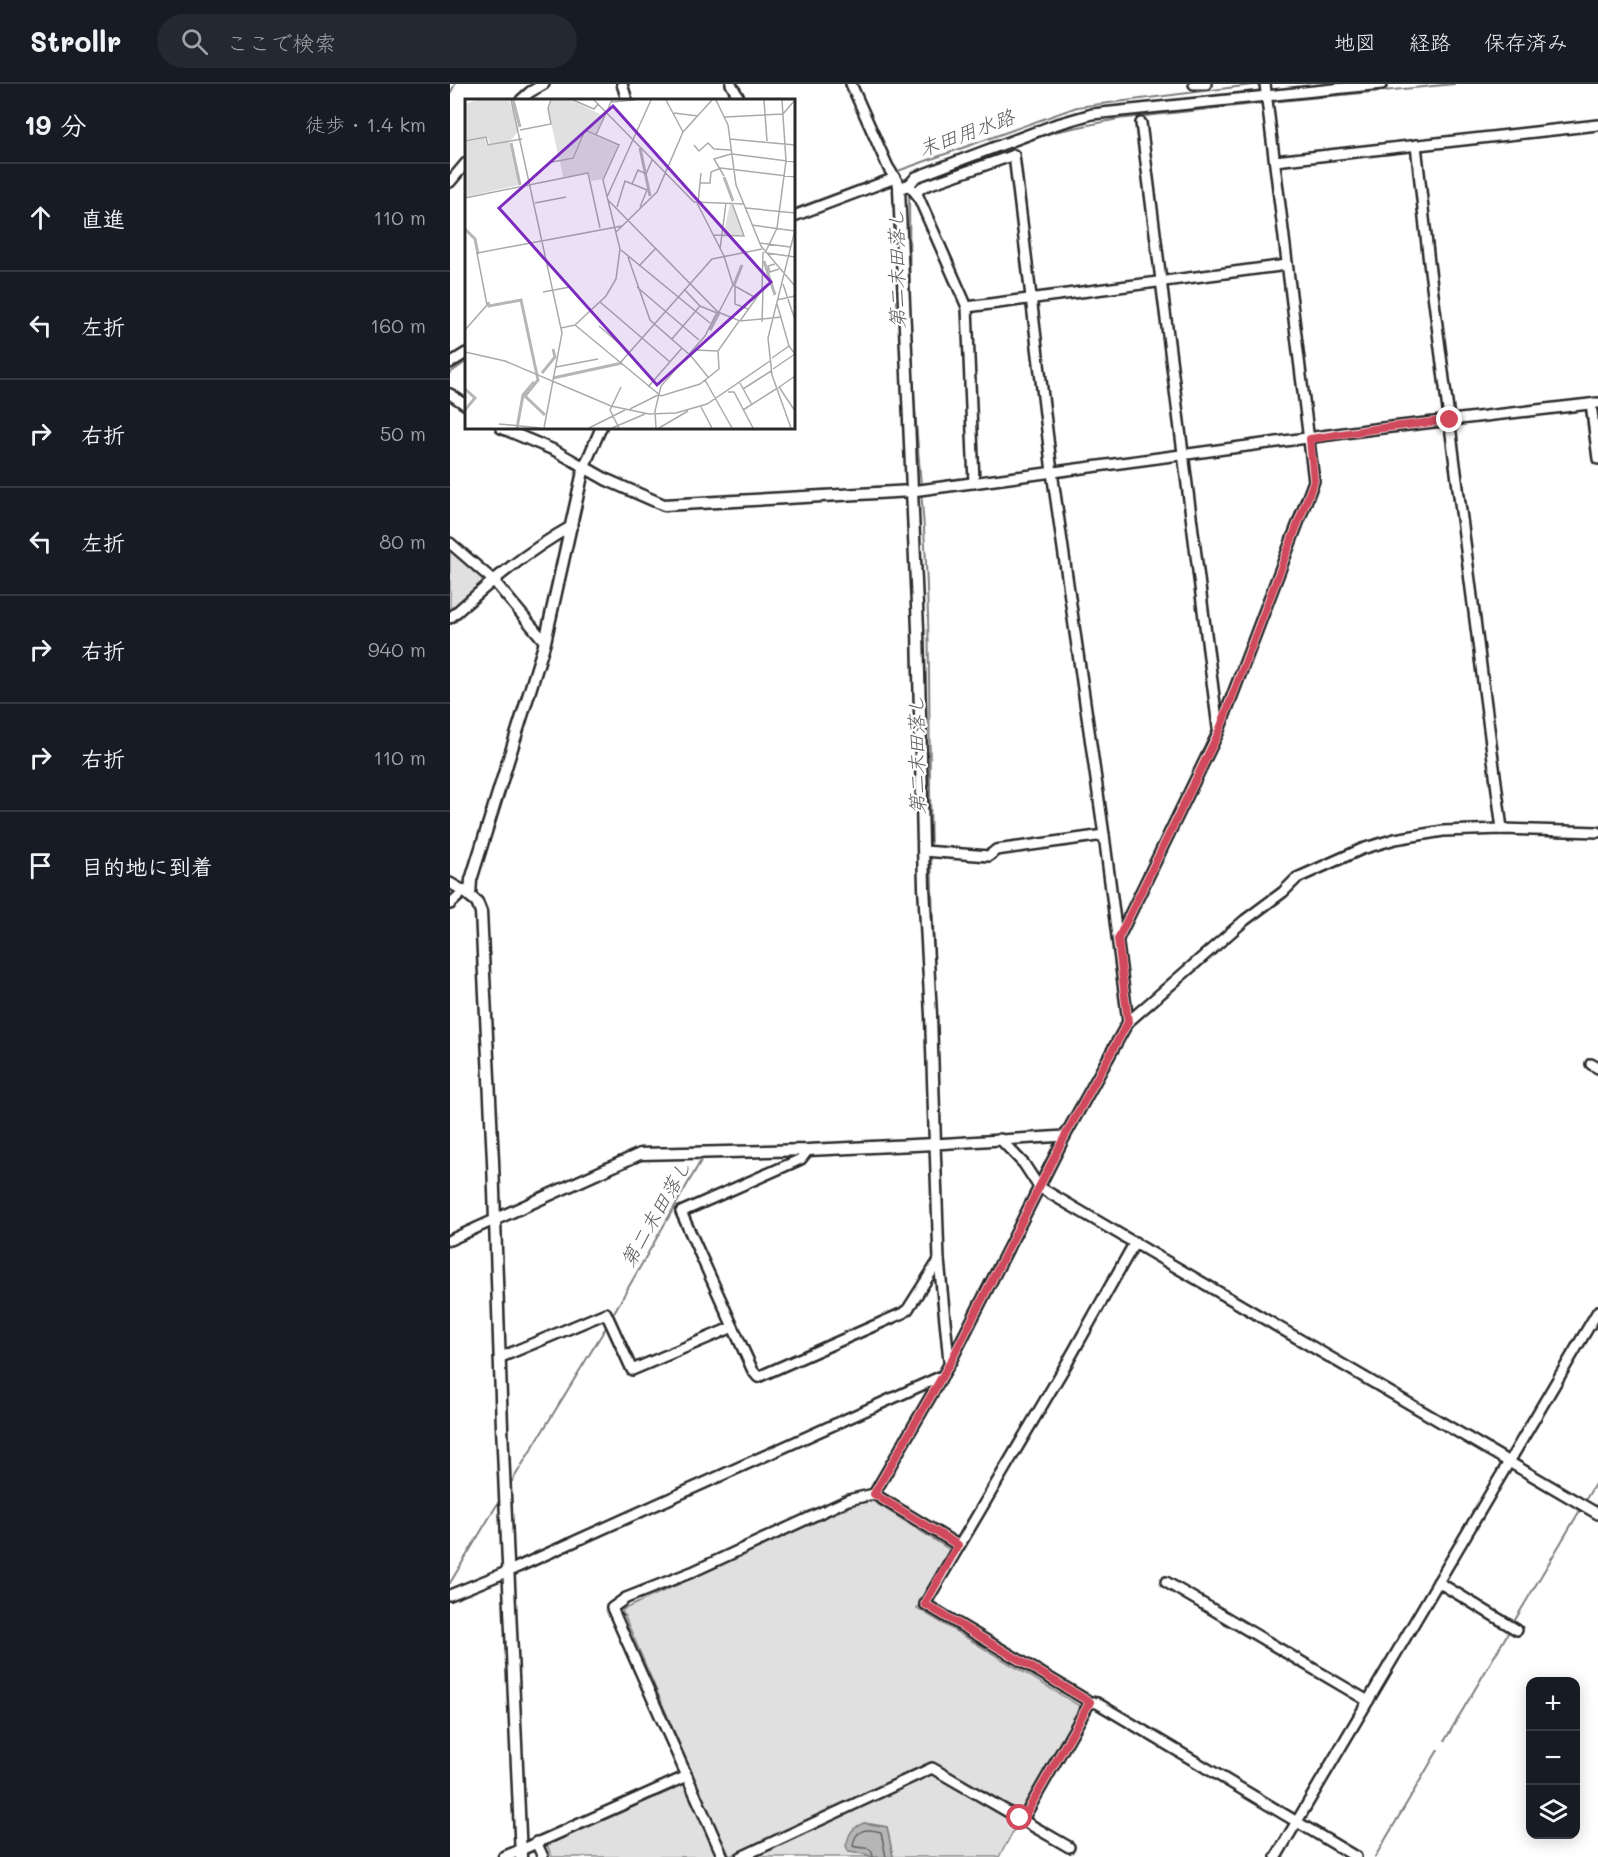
<!DOCTYPE html>
<html lang="ja">
<head>
<meta charset="utf-8">
<style>
  body { margin:0; font-family:Mali,"Klee One",sans-serif; background:#242831; color:#f1f3f6 }
  .controls { position:absolute; right:18px; bottom:18px; display:grid; overflow:hidden; border-radius:12px; box-shadow:0 3px 15px #0003 }
  .controls button { width:54px; height:54px; display:grid; place-items:center; padding:0; border:0; border-bottom:2px solid #363941; background:#171b24; color:#f1f3f6; font:30px sans-serif }
  .stop { position:absolute; width:18px; height:18px; margin:-14px; border:4px solid #d1495b; border-radius:50%; background:#fff }
  .stop.end { background:#d1495b; border-color:#fff; box-shadow:0 2px 6px #0008 }
  .list { margin:0; padding:0; list-style:none }
  h2 { display:flex; justify-content:space-between; align-items:center; height:78px; margin:0; padding:0 24px; font-size:26px }
  h2 small { font-size:20px; font-weight:400; color:#9ea1a6 }
  .list li { display:grid; grid-template-columns:39px 1fr auto; gap:18px; align-items:center; box-sizing:border-box; height:108px; padding:0 24px; border-top:2px solid #363941 }
  .list b { display:block; font-size:22px; white-space:nowrap }
  .list em { font-size:20px; font-style:normal; color:#9ea1a6 }
  .icon { flex:none; width:33px; height:33px; fill:none; stroke:currentColor; stroke-width:2; stroke-linecap:round; stroke-linejoin:round }
  .map { position:relative; flex:none; width:1148px; height:1773px; overflow:hidden }
  header { display:flex; align-items:center; gap:36px; box-sizing:border-box; height:84px; padding:0 30px; background:#171b24; border-bottom:2px solid #363941 }
  header strong { font-size:28px }
  nav { display:flex; gap:33px; margin-inline-start:auto; font-size:21px }
  .search { width:420px; height:54px; background:#242831; display:flex; align-items:center; gap:15px; box-sizing:border-box; padding:0 21px; border-radius:33px; color:#9ea1a6; font-size:22px }
  main { display:flex }
  aside { flex:1; background:#171b24 }
  .map>svg:first-child { display:block }
</style>
</head>
<body>
<header>
<strong>Strollr</strong>
<div class="search"><svg class="icon" aria-label="search" viewBox="0 0 24 24"><circle cx="10" cy="10" r="6"/><path d="M15 15l6 6"/></svg>ここで検索</div>
<nav><a>地図</a><a>経路</a><a>保存済み</a></nav>
</header>
<main>
<aside>
<h2>19 分<small>徒歩 · 1.4 km</small></h2>
<ul class="list">
<li><svg class="icon" aria-label="ahead" viewBox="0 0 24 24"><path d="M12 20V5M6 11l6-6 6 6"/></svg><div><b>直進</b></div><em>110 m</em></li>
<li><svg class="icon" aria-label="left" viewBox="0 0 24 24"><path d="M17 20v-9H6M10 6l-5 5 5 5"/></svg><div><b>左折</b></div><em>160 m</em></li>
<li><svg class="icon" aria-label="right" viewBox="0 0 24 24"><path d="M7 20v-9h11M14 6l5 5-5 5"/></svg><div><b>右折</b></div><em>50 m</em></li>
<li><svg class="icon" aria-label="left" viewBox="0 0 24 24"><path d="M17 20v-9H6M10 6l-5 5 5 5"/></svg><div><b>左折</b></div><em>80 m</em></li>
<li><svg class="icon" aria-label="right" viewBox="0 0 24 24"><path d="M7 20v-9h11M14 6l5 5-5 5"/></svg><div><b>右折</b></div><em>940 m</em></li>
<li><svg class="icon" aria-label="right" viewBox="0 0 24 24"><path d="M7 20v-9h11M14 6l5 5-5 5"/></svg><div><b>右折</b></div><em>110 m</em></li>
<li><svg class="icon" aria-label="arrive" viewBox="0 0 24 24"><path d="M6 21V4h12l-3 4 3 4H6"/></svg><div><b>目的地に到着</b></div></li>
</ul>
</aside>
<div class="map">
<svg width="1148" height="1773" viewBox="0 0 1148 1773">
  <rect width="100%" height="100%" fill="#fff"/>
  <filter id="ink" filterUnits="userSpaceOnUse"><feTurbulence type="fractalNoise" baseFrequency=".0167" numOctaves="2"/><feDisplacementMap in="SourceGraphic" scale="12" xChannelSelector="R" yChannelSelector="G"/><feConvolveMatrix kernelMatrix="1 2 1 2 8 2 1 2 1" color-interpolation-filters="sRGB"/></filter>
  <g filter="url(#ink)">
    <!-- green -->
    <g fill="#e0e0e0" stroke="#868686" stroke-width="1.5">
      <polygon points="0,463 38,496 0,529"/>
      <polygon points="418,1414 499,1465 467,1524 633,1624 571,1728 480,1678 278,1773 172,1526"/>
      <polygon points="484,1688 569,1737 549,1773 443,1773 437,1743 414,1739 399,1768 415,1770 422,1773 302,1773"/>
      <polygon points="233,1701 239,1704 270,1773 102,1773 97,1761"/>
    </g>
    <!-- water -->
    <path fill="#b6b6b6" stroke="#7e7e7e" stroke-width="1.5" d="M414,1739L437,1743L443,1773H422L415,1770L399,1768L396,1762C399,1750 401,1744 414,1739Z"/>
    <g fill="none" stroke-linecap="round" stroke-linejoin="round">
      <!-- shore -->
      <path stroke="#636363" stroke-width="1.5" d="M423,1773C422,1760 411,1766 403,1762C405,1745 416,1744 431,1748L436,1773"/>
      <!-- stream -->
      <g stroke="#7e7e7e" stroke-width="2">
        <polyline points="0,10 5,0"/>
        <polyline points="820,18 1004,0"/>
        <polyline points="516,79 604,48 668,35 814,19"/>
        <polyline points="445,88 627,23 810,0"/>
        <polyline points="459,108 460,249"/>
        <polyline points="344,125 439,90"/>
        <polyline points="0,289 16,278"/>
        <polyline points="463,300 471,402"/>
        <path d="M471,407C482,526 478,646 481,765"/>
        <polyline points="481,770 485,903"/>
        <polyline points="317,1072 342,1072"/>
        <polyline points="162,1232 253,1073"/>
        <polyline points="59,1402 158,1240"/>
        <polyline points="1136,1415 1148,1395"/>
        <polyline points="0,1499 51,1414"/>
        <polyline points="1065,1536 1129,1428"/>
        <polyline points="995,1656 1058,1549"/>
        <polyline points="925,1773 988,1666"/>
      </g>
      <defs>
        <g id="minor">
          <polyline points="172,0 177,16"/>
          <polyline points="281,0 290,16"/>
          <polyline points="401,0 438,83 448,99 449,104"/>
          <polyline points="744,0 756,0"/>
          <polyline points="71,16 80,8 94,0"/>
          <polyline points="691,39 768,644"/>
          <polyline points="966,61 979,179 1052,745"/>
          <polyline points="825,77 1148,41"/>
          <polyline points="0,98 16,79"/>
          <polyline points="466,109 472,103 564,71 602,388 654,751 678,938"/>
          <polyline points="344,132 445,94"/>
          <polyline points="517,223 837,181"/>
          <polyline points="0,279 16,269"/>
          <polyline points="0,310 16,321"/>
          <polyline points="1141,320 1148,375"/>
          <polyline points="51,344 106,367 134,383 151,344"/>
          <polyline points="524,399 517,223 468,112 459,101 466,93 604,41 642,30 932,0"/>
          <polyline points="462,407 924,345 1148,319"/>
          <polyline points="0,459 44,497 95,558"/>
          <path d="M0,534C38,500 77,467 122,442"/>
          <polyline points="474,767 539,772 546,766 654,751"/>
          <polyline points="0,799 14,807 0,820"/>
          <polyline points="668,855 768,649 864,397 815,0"/>
          <polyline points="1141,980 1148,984"/>
          <polyline points="550,1055 574,1080 589,1103 1148,1430"/>
          <polyline points="358,1066 351,1075 231,1128 303,1287 308,1293 453,1229 458,1225 489,1176"/>
          <polyline points="0,1156 44,1136"/>
          <polyline points="685,1158 617,1279 475,1520 640,1618 647,1619 906,1773"/>
          <polyline points="51,1273 156,1229 182,1286 283,1243"/>
          <polyline points="499,1277 489,1176 485,1060 615,1052"/>
          <polyline points="424,1410 500,1279 615,1052 678,938 795,836 833,808 847,794 912,765 945,755 993,747 1052,745 1148,748"/>
          <polyline points="716,1498 918,1617"/>
          <polyline points="988,1498 1067,1546"/>
          <polyline points="0,1511 59,1487 492,1292"/>
          <polyline points="573,1735 640,1618"/>
          <polyline points="86,1758 93,1773"/>
          <polyline points="71,1766 237,1692"/>
          <polyline points="273,1773 162,1524 176,1514 242,1488 398,1416 424,1410 508,1461"/>
          <polyline points="291,1773 482,1684 619,1763"/>
          <polyline points="826,1773 1148,1227"/>
        </g>
        <g id="tertiary">
          <polyline points="14,807 27,818 31,828 43,1077 52,1343 71,1773"/>
          <polyline points="20,812 21,796 95,558 134,383 157,396 214,421 462,407"/>
          <polyline points="44,1136 190,1070 358,1066 485,1060 481,931 474,803 468,545 449,104 459,101"/>
          <polyline points="54,1773 71,1766"/>
        </g>
      </defs>
      <!-- minor casing -->
      <use href="#minor" stroke="#2b2b2b" stroke-width="14"/>
      <!-- tertiary casing -->
      <use href="#tertiary" stroke="#2b2b2b" stroke-width="15"/>
      <!-- minor -->
      <use href="#minor" stroke="#fff" stroke-width="9"/>
      <!-- tertiary -->
      <use href="#tertiary" stroke="#fff" stroke-width="10"/>
    </g>
  </g>
  <g fill="none" stroke-linecap="round" stroke-linejoin="round" filter="url(#ink)">
    <!-- route -->
    <polyline stroke="#d1495b" stroke-width="8" points="570,1734 573,1735 640,1618 475,1520 508,1461 424,1410 500,1279 615,1052 678,938 668,855 768,650 864,397 860,355 924,345 1000,336"/>
  </g>
  <g text-anchor="middle" dominant-baseline="central" stroke-width="4.5" stroke-linejoin="round" paint-order="stroke">
    <!-- water labels -->
    <g font-size="20" font-style="italic" fill="#5c5c5c" stroke="#fff">
      <text transform="translate(516 48) rotate(-20)">末田用水路</text>
      <text transform="translate(446 185) rotate(-91)">第二末田落し</text>
      <text transform="translate(466 671) rotate(-91)">第二末田落し</text>
      <text transform="translate(205 1129) rotate(-60)">第二末田落し</text>
    </g>
  </g>
  <!-- overview -->
  <g transform="translate(15 15)">
    <rect width="330" height="330" fill="#fff"/>
    <path d="M12,1H44L54,31L46,41L25,46L23,39L0,41V5ZM87,1H106L139,17L131,35L120,30L107,58L94,61L83,9ZM120,32L153,47L138,80L126,82L124,74L98,78L95,62L108,59ZM20,39L22,47L44,43L54,86L0,98V43ZM265,105H267L278,136L258,137Z" fill="#e0e0e0"/>
    <path fill="none" stroke="#b6b6b6" stroke-width="3" d="M48,1L55,28M46,44L55,86M175,49L185,97M259,78L268,102M0,130L10,140L13,155M299,162L310,196M269,186L277,166M23,203L24,207L56,201L73,281L60,297L80,316M245,231L254,214M77,274L90,258L88,250M88,279L157,264M0,290L10,299L0,311M52,329L58,296L69,283"/>
    <path fill="none" stroke="#aaa" stroke-width="1.5" d="M46,1L97,234L79,329M108,1L129,10L133,5M129,1L229,103L279,105M201,1L218,33M251,1L263,26L271,86L296,147L330,187M299,1L302,42M146,3L170,1M209,14L233,17M260,18L318,15L330,1M55,31L86,25L83,9L86,1M131,36L147,1M265,40L330,46M0,42L21,38L23,46L57,40M229,46L234,52L243,44L249,50L266,51M267,55L330,63M87,63L108,59L120,31L154,46L138,81L155,150L151,180L141,197L110,226M259,77L249,60L266,55M235,84H245L246,73L256,69L330,78M167,85L173,71L181,75L187,61M142,98L186,1M0,99L123,74L135,129M143,101L253,213L275,222L317,218M70,104L101,98M232,104L259,157L268,186L291,199M233,104L236,74M152,108L160,82L182,91L175,108M281,109L330,114M287,126L330,132M151,133L192,93L218,33L247,1M248,136L279,137L267,104M295,144L325,148M255,150L261,104M156,151L245,224M300,154L312,129L321,62L317,1M302,154L330,158M163,158L185,221L226,257L243,278M310,165L303,167L305,173L314,170M174,167L191,149M318,185L330,221M270,187V205L283,210M172,188L234,241M219,190L235,207L252,214M78,193L105,188M312,201L330,197M135,203L205,263M312,205L324,247M254,213L268,186M275,222L297,191L298,153M297,223L298,190M134,227L164,253M96,229L110,226L196,297L235,285L254,270L253,252L274,222M0,231L22,206L12,154L157,127M207,240L235,207M230,251L253,252M0,253L40,262L146,307L184,315L211,314L242,305L305,262M307,259L324,247L330,255M155,264L247,160L297,150M91,268L133,260M308,270L330,255M240,281L267,329M275,284L287,306M183,288L217,249M314,288L330,312M313,289L330,277M278,290L306,272M263,293H269L288,329M236,308L247,329M165,310L193,296M278,311L311,290M34,325L76,329M124,329L160,311M147,329L180,315M154,329L145,311L156,288M191,329L190,312L196,287L240,237L252,213M194,329L223,312M326,329L307,276L303,239L330,131"/>
    <path fill="#7b2cbf" fill-opacity="0.15" stroke="#7b2cbf" stroke-width="3" d="M148,7L306,183L192,286L34,109Z"/>
    <rect width="330" height="330" fill="none" stroke="#2b2b2b" stroke-width="3"/>
  </g>
</svg>
<div class="controls">
<button>+</button>
<button>−</button>
<button><svg class="icon" aria-label="layers" viewBox="0 0 24 24"><path d="M12 4l9 5-9 5-9-5zM3 14l9 5 9-5"/></svg></button>
</div>
<div class="stop" style="left:570px;top:1734px"></div>
<div class="stop end" style="left:1000px;top:336px"></div>
</div>
</main>
</body>
</html>
